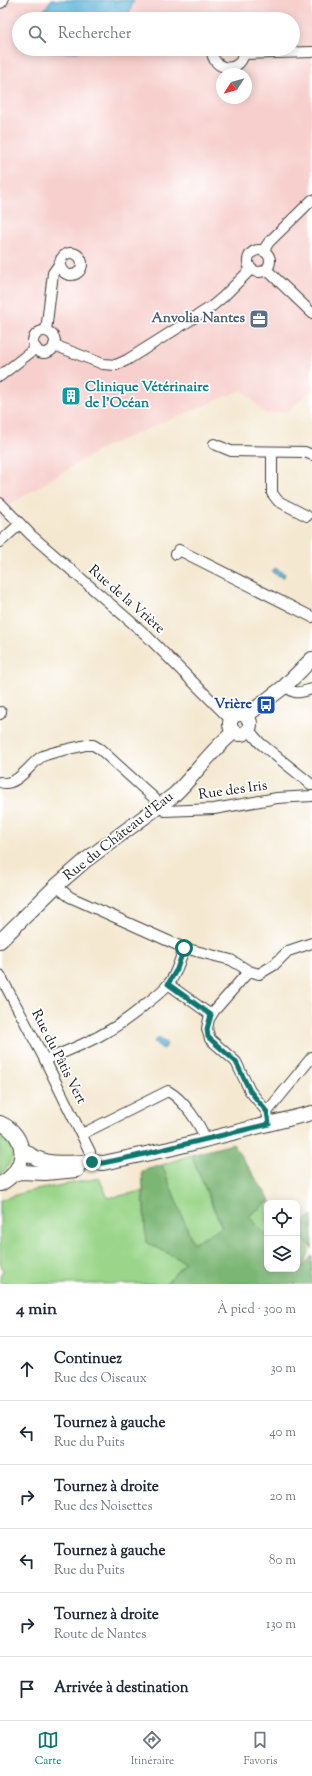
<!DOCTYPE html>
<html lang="fr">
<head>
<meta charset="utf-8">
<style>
  body { margin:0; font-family:"Sorts Mill Goudy",serif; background:#f2f2f3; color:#1f2937 }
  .controls { position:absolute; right:12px; bottom:12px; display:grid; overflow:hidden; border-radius:8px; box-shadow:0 2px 10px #0003 }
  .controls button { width:36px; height:36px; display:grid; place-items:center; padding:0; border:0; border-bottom:1px solid #e0e1e3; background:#fff; color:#1f2937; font:20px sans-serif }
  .compass { position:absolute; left:216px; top:68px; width:36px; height:36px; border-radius:50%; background:#fff; box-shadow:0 2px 10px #0003; rotate:234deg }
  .stop { position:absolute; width:12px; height:12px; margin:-9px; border:3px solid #0f766e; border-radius:50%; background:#fff }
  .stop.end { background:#0f766e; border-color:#fff; box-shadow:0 1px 4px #0008 }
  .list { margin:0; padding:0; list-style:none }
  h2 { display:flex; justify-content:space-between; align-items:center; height:52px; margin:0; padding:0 16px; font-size:17px }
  h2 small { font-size:13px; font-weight:400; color:#747a83 }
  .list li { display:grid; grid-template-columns:26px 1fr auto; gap:12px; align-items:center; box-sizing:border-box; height:64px; padding:0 16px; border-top:1px solid #e0e1e3 }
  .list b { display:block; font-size:15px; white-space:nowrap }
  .list p { margin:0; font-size:13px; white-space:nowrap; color:#747a83 }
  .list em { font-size:13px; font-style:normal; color:#747a83 }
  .icon { flex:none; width:22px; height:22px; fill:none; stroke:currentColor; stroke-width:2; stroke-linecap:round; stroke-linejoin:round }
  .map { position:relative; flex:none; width:312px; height:1284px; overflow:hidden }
  .search { position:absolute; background:#fff; box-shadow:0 2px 10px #0003; left:12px; right:12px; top:12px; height:44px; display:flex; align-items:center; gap:10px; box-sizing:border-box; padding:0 14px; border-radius:22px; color:#747a83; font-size:15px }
  .sheet { height:436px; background:#fff }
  nav { display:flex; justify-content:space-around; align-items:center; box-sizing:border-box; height:56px; border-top:1px solid #e0e1e3; background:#fff; font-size:11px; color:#747a83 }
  nav a { display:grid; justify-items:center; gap:2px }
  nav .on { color:#0f766e }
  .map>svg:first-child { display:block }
</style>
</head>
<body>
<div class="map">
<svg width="312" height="1284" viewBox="0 0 312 1284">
  <rect width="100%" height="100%" fill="#fff"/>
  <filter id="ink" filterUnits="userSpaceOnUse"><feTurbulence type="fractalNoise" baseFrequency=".025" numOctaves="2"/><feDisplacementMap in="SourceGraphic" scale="8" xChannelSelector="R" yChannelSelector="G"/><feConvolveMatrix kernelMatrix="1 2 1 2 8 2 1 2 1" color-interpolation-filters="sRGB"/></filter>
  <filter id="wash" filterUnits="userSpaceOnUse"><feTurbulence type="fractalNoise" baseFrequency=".012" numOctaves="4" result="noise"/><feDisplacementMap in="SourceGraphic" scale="16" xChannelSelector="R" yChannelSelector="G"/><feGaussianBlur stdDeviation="0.9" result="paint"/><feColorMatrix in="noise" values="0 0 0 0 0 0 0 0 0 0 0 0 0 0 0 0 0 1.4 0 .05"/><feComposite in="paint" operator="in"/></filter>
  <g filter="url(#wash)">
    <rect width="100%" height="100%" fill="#f4e8d0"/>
    <!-- built -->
    <path fill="#f7d0cd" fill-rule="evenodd" d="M0,0H312V388L289,411L266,414L242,390L106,446L12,503L0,518ZM19,19H293V49H19ZM222,74H246V98H222Z"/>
    <!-- green -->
    <g fill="#9ad589" stroke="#5b7852">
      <path d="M0,1133C16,1142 16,1164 0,1174Z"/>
      <polygon points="191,1155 222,1228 192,1243 162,1165"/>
      <polygon points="99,1178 108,1198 143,1191 146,1242 185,1262 166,1284 0,1284 0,1275 3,1271 0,1260 0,1200 26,1192"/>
      <polygon points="270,1200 272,1203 267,1203 267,1236 249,1216"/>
      <path d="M297,1229C312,1251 312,1248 300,1271L297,1268Z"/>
    </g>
    <!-- forest -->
    <g fill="#7bb675" stroke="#4c6948">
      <polygon points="233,1144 270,1200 249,1216 267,1236 267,1269 297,1268 300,1271 312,1256 312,1284 166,1284 185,1262 146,1242 142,1171 162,1165 193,1243 222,1227 191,1155"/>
      <polygon points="312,1215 312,1249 297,1227"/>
    </g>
    <!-- water -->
    <g fill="#60b7dd" stroke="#3e6a7c">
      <polygon points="51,0 134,0 127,19 38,19"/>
      <path d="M39,49H88C72,53 55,54 39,49Z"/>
      <polygon points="275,568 285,574 283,578 272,572"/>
      <polygon points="158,1037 167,1044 163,1049 154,1042"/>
    </g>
  </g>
  <g filter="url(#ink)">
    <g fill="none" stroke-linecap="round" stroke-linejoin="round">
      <defs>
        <g id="street">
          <path d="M212,49C211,73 245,74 244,49"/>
          <polyline points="244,54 312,52"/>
          <circle cx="259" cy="261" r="11"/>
          <polyline points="263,251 269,242 312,200"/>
          <circle cx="71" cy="264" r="11"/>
          <polyline points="267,270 312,313"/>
          <polyline points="46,331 53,273 60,263"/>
          <circle cx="44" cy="342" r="11"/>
          <polyline points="54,345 103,364 116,365 127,360 211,307 223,297 251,269"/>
          <polyline points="0,376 36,348"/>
          <polyline points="214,444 231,451 305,452 312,455"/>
          <polyline points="272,453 272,493 278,501 307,516"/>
          <polyline points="0,503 31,535 145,634 231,720"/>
          <polyline points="0,542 20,524"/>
          <polyline points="176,554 179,550 312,617"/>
          <path d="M285,686C296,695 298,693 312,689"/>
          <polyline points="0,714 1,712"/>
          <polyline points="248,729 260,743 312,785"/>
          <path d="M0,782C16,788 29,765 41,757C49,752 75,748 86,745H93L100,749L154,798L165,811L214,809L277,798L312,796"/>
          <polyline points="56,886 70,897 184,948 231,960 249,971 259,974 274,965 288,951 312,943"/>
          <polyline points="249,971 214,1011 209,1019 207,1029 210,1039 236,1062 250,1091 267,1112 269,1124"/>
          <polyline points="0,975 45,1060 90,1152"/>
          <polyline points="168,984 211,1015"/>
          <path d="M45,1060C83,1045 116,1031 147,1003C155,997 164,990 170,982C177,972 180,960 184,948"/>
          <polyline points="267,1112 312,1057"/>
          <path d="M82,1134L168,1091C184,1100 199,1123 206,1140"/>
        </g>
        <g id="secondary">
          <polyline points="0,1 1,0"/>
          <circle cx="240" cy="724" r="10"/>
          <polyline points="246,716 285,686 312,659"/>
          <path d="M0,941L56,886L86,860L174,795C195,775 211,750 234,732"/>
          <path d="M0,1123C29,1136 28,1170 0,1184"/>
          <path d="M21,1148C43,1168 64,1162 90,1162C95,1162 99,1163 103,1163L169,1149L312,1113"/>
          <polyline points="14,1174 20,1172 45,1173 77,1170"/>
        </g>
      </defs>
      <!-- street casing -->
      <use href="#street" stroke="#3c3b37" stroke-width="12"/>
      <!-- secondary casing -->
      <use href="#secondary" stroke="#3c3b37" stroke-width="16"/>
      <!-- street -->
      <use href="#street" stroke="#fff" stroke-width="10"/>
      <!-- secondary -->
      <use href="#secondary" stroke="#fff" stroke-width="14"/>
    </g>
  </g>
  <g fill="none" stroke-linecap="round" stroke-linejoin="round" filter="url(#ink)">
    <!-- route -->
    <polyline stroke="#0f766e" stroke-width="5" points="92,1162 103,1163 136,1156 269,1124 267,1112 250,1091 236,1062 208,1037 207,1029 211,1015 168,984 177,969 184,948"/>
  </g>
  <!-- icons -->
  <defs>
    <symbol id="office-square" viewBox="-11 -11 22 22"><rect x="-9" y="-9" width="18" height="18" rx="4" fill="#5c6f8a" stroke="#fff"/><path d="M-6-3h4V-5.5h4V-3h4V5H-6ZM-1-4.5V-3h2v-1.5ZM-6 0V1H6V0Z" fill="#fff"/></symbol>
    <symbol id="building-square" viewBox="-11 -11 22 22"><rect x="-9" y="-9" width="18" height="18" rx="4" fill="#0f9aa8" stroke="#fff"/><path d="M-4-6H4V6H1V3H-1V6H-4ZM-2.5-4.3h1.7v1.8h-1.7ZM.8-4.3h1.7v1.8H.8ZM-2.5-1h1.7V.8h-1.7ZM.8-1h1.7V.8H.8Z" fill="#fff"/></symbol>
    <symbol id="bus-square" viewBox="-11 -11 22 22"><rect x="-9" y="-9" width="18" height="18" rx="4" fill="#1a4fb4" stroke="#fff"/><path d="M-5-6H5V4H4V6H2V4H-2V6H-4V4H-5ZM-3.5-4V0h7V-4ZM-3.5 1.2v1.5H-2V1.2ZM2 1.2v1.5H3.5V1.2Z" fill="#fff"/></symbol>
  </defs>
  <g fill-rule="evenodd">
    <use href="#office-square" x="248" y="308" width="22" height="22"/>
    <use href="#building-square" x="60" y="385" width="22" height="22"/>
    <use href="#bus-square" x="255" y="694" width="22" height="22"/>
  </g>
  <g text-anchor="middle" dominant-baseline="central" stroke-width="3.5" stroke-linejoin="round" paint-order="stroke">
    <!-- service labels -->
    <g font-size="14" font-weight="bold" fill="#4e5e75" stroke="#fff" text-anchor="end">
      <text x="245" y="319">Anvolia Nantes</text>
    </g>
    <!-- culture labels -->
    <g font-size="14" font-weight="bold" fill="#0d838f" stroke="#fff" text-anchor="start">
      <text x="85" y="388">Clinique Vétérinaire<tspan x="85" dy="16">de l'Océan</tspan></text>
    </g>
    <!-- street labels -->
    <g font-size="14" fill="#1c1c1c" stroke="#fff">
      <text transform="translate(126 600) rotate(41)">Rue de la Vrière</text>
      <text transform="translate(233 791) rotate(-8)">Rue des Iris</text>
      <text transform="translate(119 837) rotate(-38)">Rue du Château d'Eau</text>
      <text transform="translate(58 1057) rotate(63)">Rue du Pâtis Vert</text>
    </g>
    <!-- transit labels -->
    <g font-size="14" font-weight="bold" fill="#164399" stroke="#fff" text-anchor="end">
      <text x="252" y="705">Vrière</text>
    </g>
  </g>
</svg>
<div class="controls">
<button><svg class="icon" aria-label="locate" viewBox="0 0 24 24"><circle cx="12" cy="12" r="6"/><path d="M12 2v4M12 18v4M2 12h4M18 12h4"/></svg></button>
<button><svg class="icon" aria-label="layers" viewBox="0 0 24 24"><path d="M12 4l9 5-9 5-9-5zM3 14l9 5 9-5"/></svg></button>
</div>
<svg class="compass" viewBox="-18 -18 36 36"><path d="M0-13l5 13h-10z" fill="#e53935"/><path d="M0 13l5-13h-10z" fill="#747a83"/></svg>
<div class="stop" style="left:184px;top:948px"></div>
<div class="stop end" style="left:92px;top:1162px"></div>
<div class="search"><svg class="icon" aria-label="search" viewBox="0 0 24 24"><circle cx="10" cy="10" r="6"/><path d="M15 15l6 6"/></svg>Rechercher</div>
</div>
<section class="sheet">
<h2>4 min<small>À pied · 300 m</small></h2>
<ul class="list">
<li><svg class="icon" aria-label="ahead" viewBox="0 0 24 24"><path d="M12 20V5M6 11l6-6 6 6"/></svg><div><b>Continuez</b><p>Rue des Oiseaux</p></div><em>30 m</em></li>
<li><svg class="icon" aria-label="left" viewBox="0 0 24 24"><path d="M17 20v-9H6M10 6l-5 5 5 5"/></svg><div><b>Tournez à gauche</b><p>Rue du Puits</p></div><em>40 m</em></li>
<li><svg class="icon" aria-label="right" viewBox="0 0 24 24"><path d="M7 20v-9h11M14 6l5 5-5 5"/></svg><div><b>Tournez à droite</b><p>Rue des Noisettes</p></div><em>20 m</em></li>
<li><svg class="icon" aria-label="left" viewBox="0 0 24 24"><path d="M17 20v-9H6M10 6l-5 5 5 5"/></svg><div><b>Tournez à gauche</b><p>Rue du Puits</p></div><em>80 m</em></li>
<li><svg class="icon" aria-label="right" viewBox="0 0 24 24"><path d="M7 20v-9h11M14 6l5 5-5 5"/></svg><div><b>Tournez à droite</b><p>Route de Nantes</p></div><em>130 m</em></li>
<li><svg class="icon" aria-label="arrive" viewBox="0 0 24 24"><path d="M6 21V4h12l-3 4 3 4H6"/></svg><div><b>Arrivée à destination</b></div></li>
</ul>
</section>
<nav>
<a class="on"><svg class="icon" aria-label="map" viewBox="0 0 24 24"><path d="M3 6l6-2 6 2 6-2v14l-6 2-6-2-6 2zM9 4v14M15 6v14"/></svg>Carte</a>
<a><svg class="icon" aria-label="directions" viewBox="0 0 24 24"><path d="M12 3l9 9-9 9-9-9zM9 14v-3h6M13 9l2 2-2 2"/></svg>Itinéraire</a>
<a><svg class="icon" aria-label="saved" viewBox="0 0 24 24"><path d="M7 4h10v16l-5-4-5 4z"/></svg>Favoris</a>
</nav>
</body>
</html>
